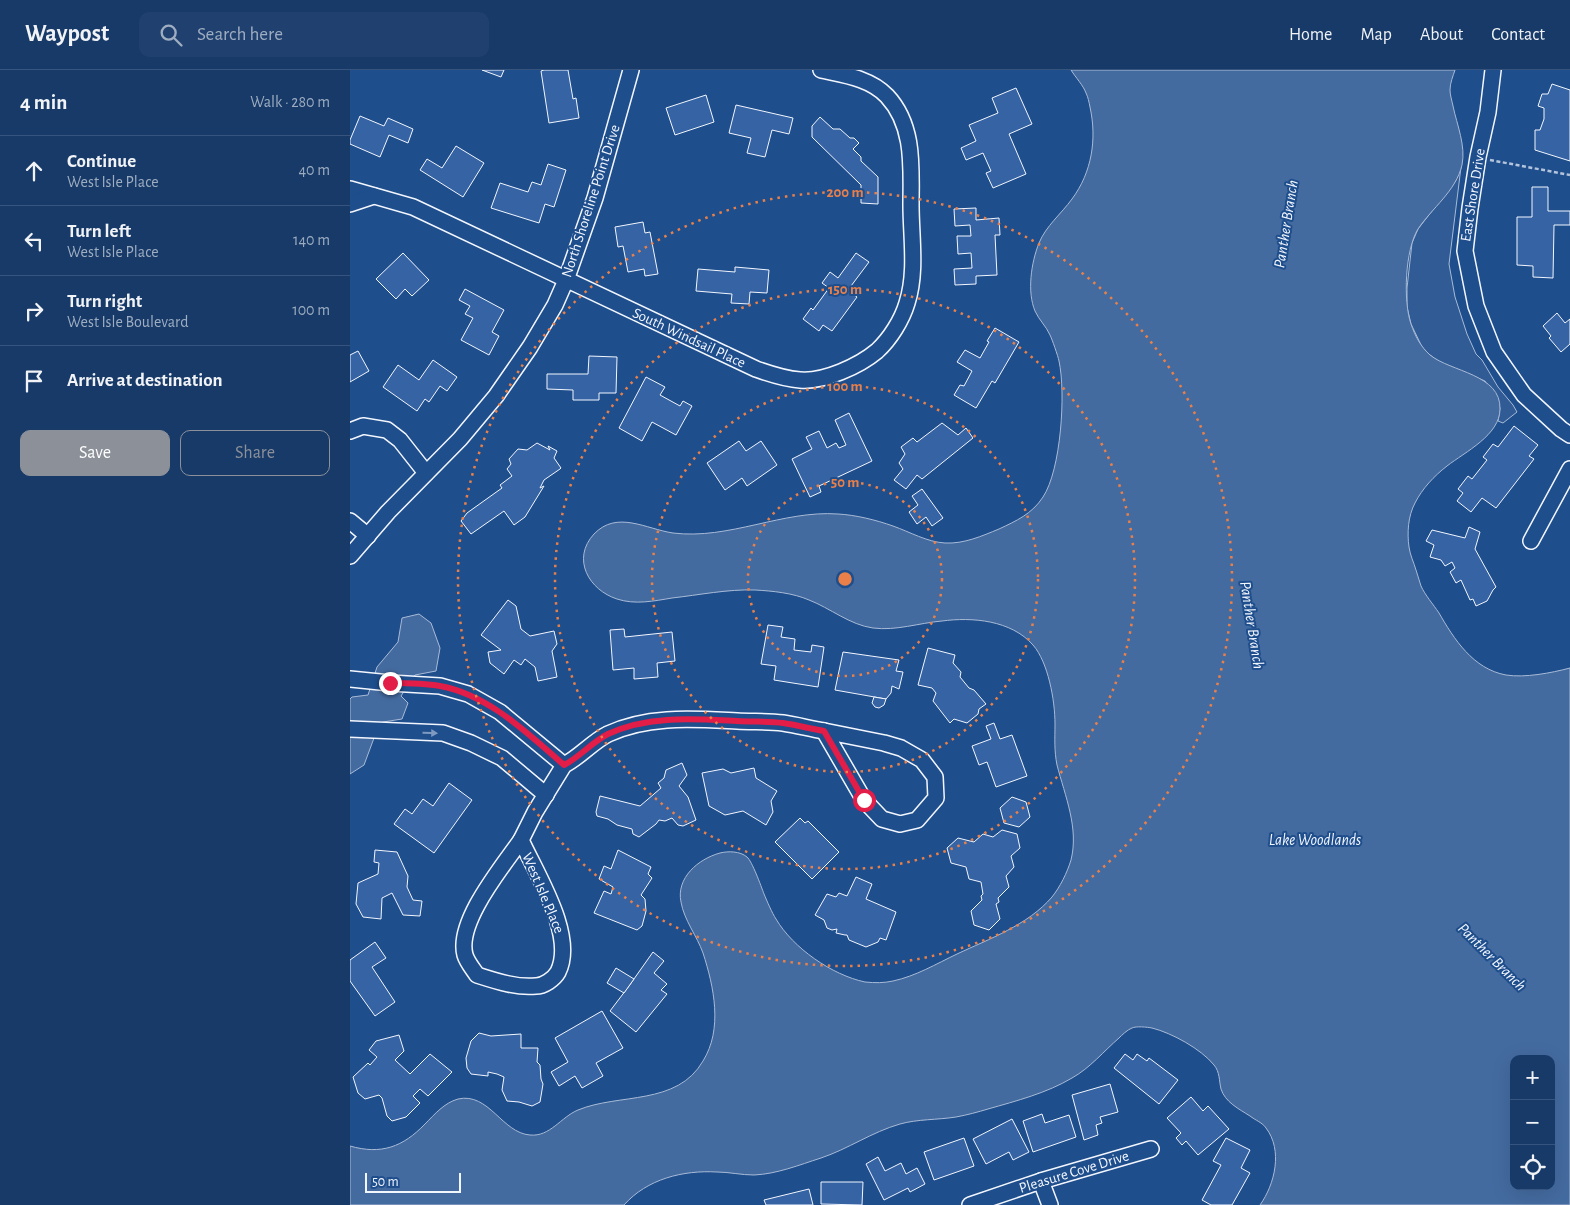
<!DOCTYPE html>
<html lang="en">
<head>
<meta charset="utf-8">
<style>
  body { margin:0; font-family:"Alegreya Sans",sans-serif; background:#20416f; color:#f1f3f6 }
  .controls { position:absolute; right:15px; bottom:15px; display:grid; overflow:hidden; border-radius:10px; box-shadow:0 5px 20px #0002 }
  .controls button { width:45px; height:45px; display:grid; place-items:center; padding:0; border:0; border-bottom:1px solid #36547d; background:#173a69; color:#f1f3f6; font:25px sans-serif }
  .scale { position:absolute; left:15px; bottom:12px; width:96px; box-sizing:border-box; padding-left:5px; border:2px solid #f2f6ff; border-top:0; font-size:14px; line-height:18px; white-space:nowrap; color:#f2f6ff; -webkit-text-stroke:4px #1f4e8c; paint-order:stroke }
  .stop { position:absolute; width:15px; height:15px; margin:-11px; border:4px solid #e11d48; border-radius:50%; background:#fff }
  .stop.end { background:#e11d48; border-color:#fff; box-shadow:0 1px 5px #0008 }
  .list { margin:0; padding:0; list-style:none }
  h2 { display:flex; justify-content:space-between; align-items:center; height:65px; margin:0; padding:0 20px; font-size:21px }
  h2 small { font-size:16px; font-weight:400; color:#9eadc0 }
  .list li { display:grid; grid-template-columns:32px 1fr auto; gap:15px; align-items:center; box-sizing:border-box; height:70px; padding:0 20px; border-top:1px solid #36547d }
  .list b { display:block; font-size:19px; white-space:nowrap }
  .list p { margin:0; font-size:16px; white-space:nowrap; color:#9eadc0 }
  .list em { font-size:16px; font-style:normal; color:#9eadc0 }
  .actions { display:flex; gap:10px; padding:15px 20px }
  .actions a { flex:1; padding:11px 0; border:1px solid #8c9099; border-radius:10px; text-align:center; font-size:18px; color:#8c9099 }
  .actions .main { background:#8c9099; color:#fff }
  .icon { flex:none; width:28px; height:28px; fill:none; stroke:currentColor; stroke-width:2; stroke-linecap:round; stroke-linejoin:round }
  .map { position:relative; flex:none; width:1220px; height:1135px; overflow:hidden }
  header { display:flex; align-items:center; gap:30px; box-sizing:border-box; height:70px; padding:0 25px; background:#173a69; border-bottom:1px solid #36547d }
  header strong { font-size:24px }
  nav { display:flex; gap:28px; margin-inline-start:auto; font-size:18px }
  .search { width:350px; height:45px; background:#20416f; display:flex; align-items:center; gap:12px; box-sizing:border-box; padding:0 18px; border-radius:10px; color:#9eadc0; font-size:19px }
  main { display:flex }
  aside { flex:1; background:#173a69 }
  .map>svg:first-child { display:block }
</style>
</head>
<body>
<header>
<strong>Waypost</strong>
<div class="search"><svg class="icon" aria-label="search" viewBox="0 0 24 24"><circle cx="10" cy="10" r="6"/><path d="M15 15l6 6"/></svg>Search here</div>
<nav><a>Home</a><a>Map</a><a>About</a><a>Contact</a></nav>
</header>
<main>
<aside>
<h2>4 min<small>Walk · 280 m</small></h2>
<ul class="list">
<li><svg class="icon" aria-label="ahead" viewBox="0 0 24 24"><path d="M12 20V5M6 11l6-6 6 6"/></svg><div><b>Continue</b><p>West Isle Place</p></div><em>40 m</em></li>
<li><svg class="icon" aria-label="left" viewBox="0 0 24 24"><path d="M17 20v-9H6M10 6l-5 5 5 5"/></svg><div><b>Turn left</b><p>West Isle Place</p></div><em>140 m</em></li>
<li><svg class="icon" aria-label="right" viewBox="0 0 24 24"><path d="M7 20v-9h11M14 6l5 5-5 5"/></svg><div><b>Turn right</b><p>West Isle Boulevard</p></div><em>100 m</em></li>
<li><svg class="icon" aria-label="arrive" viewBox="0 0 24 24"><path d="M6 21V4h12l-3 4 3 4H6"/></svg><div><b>Arrive at destination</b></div></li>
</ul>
<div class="actions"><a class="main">Save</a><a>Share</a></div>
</aside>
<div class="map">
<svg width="1220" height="1135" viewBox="0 0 1220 1135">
  <rect width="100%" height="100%" fill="#1f4e8c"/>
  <!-- green -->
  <polygon fill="#305b95" stroke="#a8bbd7" points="1111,97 1099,194 1105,227 1117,264 1126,284 1132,290 1148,317 1163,335 1167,342 1153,353 1148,351 1150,338 1135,311 1091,293 1080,285 1072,277 1061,254 1057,237 1057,218 1062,173 1068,159 1106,110"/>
  <!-- water -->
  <g fill="#446ba0" stroke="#a8bbd7" fill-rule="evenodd">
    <path d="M721,0H1105C1103,6 1100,13 1100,20C1100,25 1102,31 1103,36C1107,55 1116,76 1112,95C1106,121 1082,138 1068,159C1055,180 1053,231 1061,254C1065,266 1071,277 1080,285C1101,302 1151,304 1150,339C1150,365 1115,382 1097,396C1084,406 1072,419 1065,433C1058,446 1057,463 1059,477C1060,485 1064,493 1066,500C1068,505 1069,511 1071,516C1075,525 1083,534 1089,543C1104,569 1123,599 1156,605C1175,608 1201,603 1220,598V1135H910C925,1114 933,1080 916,1058C913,1053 905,1050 900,1046C889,1039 875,1032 871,1019C869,1011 870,1002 864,995C851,979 822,963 802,958C797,957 786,956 782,958C777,960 772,965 769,968C754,981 740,998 722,1008C697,1023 666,1031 638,1039C628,1042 617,1045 606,1047C587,1050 568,1049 550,1054C522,1062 498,1079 471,1088C449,1095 427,1104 404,1105C391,1105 379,1102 367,1102C333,1100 297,1109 274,1135H0V1076C31,1085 53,1077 75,1054C85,1044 94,1033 108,1029C139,1022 152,1063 180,1065C200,1067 211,1047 228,1040C269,1023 327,1036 353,991C373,959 364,917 353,883C347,866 334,850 331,832C326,808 348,789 370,783C378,781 390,781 397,787C402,791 411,816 414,824C417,831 422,843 426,849C443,878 482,905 515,912C525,913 534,913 543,911C566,906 586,894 607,884C639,869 678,855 702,827C710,817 717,803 721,790C729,758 715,726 707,695C704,680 705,668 705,654C705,630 698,592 683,575C661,550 622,547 592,551C569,553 546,561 523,558C500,555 480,538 459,530C443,523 423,521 405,520C378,519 349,525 322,528C304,531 285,535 267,529C239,520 221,489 244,464C267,440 296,459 323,463C379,470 433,440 488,444C506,445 526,450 543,456C560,462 577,472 595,473C614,474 632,466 649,459C666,451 682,444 693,427C711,400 716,323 709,291C708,286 702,269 700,265C696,256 689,250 685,241C677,222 681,193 689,173C696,156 711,144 722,129C742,102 747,69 740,37C739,32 738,27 736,23C733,15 726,8 721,0ZM1164,989H1201V1116H1164Z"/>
    <polygon points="69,544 81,553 90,578 86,601 65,605 51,626 58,633 52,649 33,652 24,668 14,695 0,704 0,629 2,627 18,625 27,597 48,572 52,548"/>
  </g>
  <!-- building -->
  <g fill="#3563a3" stroke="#f2f6ff">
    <polygon points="132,0 154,0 151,7"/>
    <polygon points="194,0 218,0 223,29 226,28 229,48 199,53 191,1"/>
    <polygon points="1202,14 1220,20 1220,91 1185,80 1185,60 1190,60 1194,49 1194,38 1188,36 1192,24 1198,24"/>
    <polygon points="666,18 682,54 659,64 676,104 643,118 636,103 641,101 633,83 616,90 611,78 626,71 619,55 648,43 642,28"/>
    <polygon points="356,25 364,52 325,65 316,38"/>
    <polygon points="386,35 443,48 439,64 422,60 415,87 397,83 401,68 379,63"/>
    <polygon points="10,46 34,56 38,48 63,59 58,73 39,65 30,87 0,74 0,70"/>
    <polygon points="470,47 483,59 490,59 500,68 504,68 509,73 503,79 511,87 511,91 528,107 528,134 511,133 511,115 462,67 462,56"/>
    <polygon points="106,76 134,93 113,127 70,100 77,89 92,98"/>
    <polygon points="198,94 216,100 204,137 195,134 189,153 141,138 150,113 178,122 182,112 191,115"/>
    <polygon points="1182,117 1198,117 1198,141 1220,141 1220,155 1204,155 1203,208 1183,207 1183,196 1167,195 1167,147 1182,147"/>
    <polygon points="626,138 626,150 649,148 650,165 645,165 647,205 626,206 626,214 605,215 604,199 622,198 621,183 608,184 607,166 621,166 620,155 605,156 604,139"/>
    <polygon points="293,152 295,163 300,162 308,204 295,206 294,199 278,202 273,176 268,177 265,157"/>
    <polygon points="53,183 79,210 62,226 55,219 46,229 26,209"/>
    <polygon points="506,183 519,192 498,220 507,227 482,261 473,255 469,261 453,249 461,238 463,240 479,218 472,213 480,202 488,208"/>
    <polygon points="385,197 419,200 417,223 400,222 399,234 381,233 382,224 346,221 348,199 385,202"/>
    <polygon points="115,219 154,240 142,262 149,266 139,285 111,270 123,248 115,244 120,236 109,230"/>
    <polygon points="1207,243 1215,253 1220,249 1220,274 1211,282 1199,268 1201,266 1193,256"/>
    <polygon points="645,258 669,272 645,313 642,311 626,338 604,325 610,315 614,316 622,301 607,292 615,280 630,288 639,272 637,271"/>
    <polygon points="8,281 19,301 0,312 0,285"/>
    <polygon points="239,286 267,287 266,323 249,323 249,330 223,330 223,320 197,319 197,304 238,304"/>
    <polygon points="83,290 107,307 97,321 90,316 79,332 75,329 67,341 33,317 48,295 69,310"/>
    <polygon points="296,307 315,317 310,325 330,336 333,331 342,336 326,365 302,352 292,371 269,358"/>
    <polygon points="499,343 522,391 469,416 471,422 460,427 442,389 462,379 456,367 469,361 477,378 486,373 489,378 496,375 485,350"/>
    <polygon points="592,353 608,365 616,358 623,368 572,409 567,405 556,419 544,410 553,399 549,393 555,384 551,377 563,368 567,372"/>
    <polygon points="1164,356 1188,375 1179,386 1184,389 1146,438 1132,428 1121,442 1107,431 1113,423 1108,419 1118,406 1122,409 1137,390 1133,387 1143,374 1148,377"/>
    <polygon points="389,371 396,381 411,371 427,395 397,416 392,408 375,420 357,393"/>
    <polygon points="187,373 200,380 198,376 207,381 204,388 211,398 210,399 194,410 190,418 194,416 175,447 164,455 154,441 121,464 111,451 117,443 152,418 150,415 162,406 157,399 161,394 159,389 168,379 177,380"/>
    <polygon points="572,419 593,448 582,456 576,447 567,454 559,442 568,435 562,426"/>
    <polygon points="1119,457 1130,462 1125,479 1146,517 1143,520 1137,531 1126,536 1123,529 1120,530 1111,510 1106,513 1100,502 1105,498 1102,492 1095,496 1091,490 1080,487 1084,475 1076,471 1082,460 1115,468"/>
    <polygon points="158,530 166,536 171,559 180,566 204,561 207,574 202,581 207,607 188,611 185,597 175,589 171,595 164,590 154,604 140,593 138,582 151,580 131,565"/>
    <polygon points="418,555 433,557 431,567 445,569 444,580 461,582 462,575 474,577 468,617 424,610 426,596 411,594"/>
    <polygon points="274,559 275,567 322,562 325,591 307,593 308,607 284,609 284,598 263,600 260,560"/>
    <polygon points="578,578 605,585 603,593 611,602 610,607 619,618 624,620 636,634 629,639 628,644 617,653 604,649 600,653 583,631 586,623 582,618 568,615"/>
    <polygon points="493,582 549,590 546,601 553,602 549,619 542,616 541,623 536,629 485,620"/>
    <polygon points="524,627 536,629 534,635 529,638 525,637 522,633"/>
    <polygon points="644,653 650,669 662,665 677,706 646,717 637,692 629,695 622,676 641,669 636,656"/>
    <polygon points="332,693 337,705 329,716 338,727 346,750 333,756 328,755 322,748 315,751 309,750 306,754 289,767 283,764 282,759 267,755 258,749 247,746 246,742 250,726 290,736 311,718 308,713 314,708 316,700"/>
    <polygon points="404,698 406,708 427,721 421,731 423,742 416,755 393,741 375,745 359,736 352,703 373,699 381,703"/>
    <polygon points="99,713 122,730 84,783 44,754 55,739 62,744 73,729 83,736"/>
    <polygon points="662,727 676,732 680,747 669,757 654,753 650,738"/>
    <polygon points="450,748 455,753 458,751 489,782 462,809 425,772"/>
    <polygon points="652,760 667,764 670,778 661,786 664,797 656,806 659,817 648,828 649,832 646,834 650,849 639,860 624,855 621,841 632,830 631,826 633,824 631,812 619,809 616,797 601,793 597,778 608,768 624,772 633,764 643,767"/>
    <polygon points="25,780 47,782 58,806 57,817 63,830 72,831 70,846 53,845 42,823 32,828 31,849 13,847 6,834 8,813 28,804 29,793 24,792"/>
    <polygon points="268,780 301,797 298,804 302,808 291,825 295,829 296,841 292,856 287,860 244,843 254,821 261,824 263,817 249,809 254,796 261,799"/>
    <polygon points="506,807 522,814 516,829 546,842 536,870 530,868 528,872 516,877 499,870 497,865 495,865 486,863 487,859 482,860 477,858 474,850 465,845 477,824 486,827 489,823 497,826"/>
    <polygon points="25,872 36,888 22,897 45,932 25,946 0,911 0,890"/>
    <polygon points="303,882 314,891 304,903 317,914 311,920 317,924 286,962 260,941 279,916"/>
    <polygon points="266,898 284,909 274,923 257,913"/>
    <polygon points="252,941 273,978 246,993 253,1006 232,1018 225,1006 209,1016 201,1002 218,992 205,968"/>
    <polygon points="129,963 141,966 171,964 171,978 188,978 187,992 190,995 191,1009 193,1014 190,1032 182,1036 169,1032 157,1031 152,1020 154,1007 147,1004 138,1002 138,1006 121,1004 117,998 116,988 121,971"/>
    <polygon points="49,965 54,981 45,990 60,1004 80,984 102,1002 78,1026 70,1019 63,1026 70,1033 56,1047 42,1051 37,1046 32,1028 29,1025 15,1029 8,1023 3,1007 18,993 20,995 27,987 19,980 26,971"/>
    <polygon points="775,984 783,990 787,984 797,991 799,988 828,1010 809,1034 764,998"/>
    <polygon points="760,1014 768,1042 750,1047 752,1053 746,1055 748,1065 734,1070 722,1025"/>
    <polygon points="841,1027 853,1041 858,1036 879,1059 848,1085 836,1071 832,1075 826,1068 831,1063 817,1048"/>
    <polygon points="692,1044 695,1053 719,1045 726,1067 683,1082 673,1051"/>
    <polygon points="662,1049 679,1082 663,1090 659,1082 636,1094 623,1069"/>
    <polygon points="614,1068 624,1096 584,1110 574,1082"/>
    <polygon points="876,1068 900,1080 891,1098 900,1103 882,1135 861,1135 852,1130 871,1095 863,1091"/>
    <polygon points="528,1087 535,1101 551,1093 556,1104 567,1098 575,1114 560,1122 558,1118 534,1130 516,1094"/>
    <polygon points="471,1112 513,1112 512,1135 471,1134"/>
    <polygon points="459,1119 463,1135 416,1135 414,1130"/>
  </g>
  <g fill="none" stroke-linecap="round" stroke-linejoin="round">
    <defs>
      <g id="minor">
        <polyline points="1143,0 1138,42 1128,87 1120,138 1115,181 1126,236 1144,282 1174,325 1211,359 1220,365"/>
        <path d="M0,119L63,137L406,299C420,304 435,309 450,310C474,312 509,296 527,281C540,269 552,250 557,233C567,202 561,167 561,135C561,98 565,56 537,26C520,8 494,5 471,0"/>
        <polyline points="0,134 24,126"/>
        <polyline points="0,361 13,356 37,360 50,370 76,403"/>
        <polyline points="0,451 18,466"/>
        <polyline points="1181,471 1220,399"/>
        <polyline points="0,486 38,442 110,369 146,326 180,277 205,235 216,210 245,128 281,0"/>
        <polyline points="0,609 40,613 90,616 118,624 150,642 214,695"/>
        <polyline points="0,659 93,663 121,673 152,688 196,725"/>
        <polygon points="474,661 534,673 551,678 572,690 585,707 586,728 567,750 550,754 532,749 514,730"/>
        <path d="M171,770C187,805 226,866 208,902C204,909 194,916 186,916C166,918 146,911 127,905C123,899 117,892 115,885C106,852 153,796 171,770Z"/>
        <path d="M171,770L185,742L214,695C230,687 242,672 258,664C298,645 345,649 387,651C402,652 418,651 433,653C447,655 461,659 474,661"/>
        <polyline points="691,1111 700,1135"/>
        <polyline points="620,1135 691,1111 801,1079"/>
      </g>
    </defs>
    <!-- minor casing -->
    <use href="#minor" stroke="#f2f6ff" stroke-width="18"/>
    <!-- path -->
    <polyline stroke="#b3c4dc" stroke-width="2.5" stroke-dasharray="4 2.5" stroke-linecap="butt" points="1140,90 1220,105"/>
    <!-- minor -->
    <use href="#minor" stroke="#1f4e8c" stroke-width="15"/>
  </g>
  <!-- one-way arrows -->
  <defs><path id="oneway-solid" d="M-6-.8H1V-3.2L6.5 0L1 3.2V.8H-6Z" transform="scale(1.25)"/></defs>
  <use fill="#7e9ac0" href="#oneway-solid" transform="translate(80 663) rotate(1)"/>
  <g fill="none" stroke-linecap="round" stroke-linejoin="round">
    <!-- route -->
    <path stroke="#e11d48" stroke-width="6" d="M40,613C56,613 74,613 90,616C139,625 177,663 214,695C230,687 242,672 258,664C298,645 345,649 387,651C402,652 418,651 433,653C447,655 461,659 474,661L514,730"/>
  </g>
  <!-- distance rings -->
  <g fill="none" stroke="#ea8049" stroke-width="2.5" stroke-dasharray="2.5 5">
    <circle cx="495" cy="509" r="97"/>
    <circle cx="495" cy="509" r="193"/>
    <circle cx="495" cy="509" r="290"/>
    <circle cx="495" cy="509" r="387"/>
  </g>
  <g text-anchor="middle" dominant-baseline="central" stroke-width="4" stroke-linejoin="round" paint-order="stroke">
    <!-- street labels -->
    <g font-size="15" fill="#f2f6ff" stroke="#1f4e8c">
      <text transform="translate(1123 125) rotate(-81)">East Shore Drive</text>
      <text transform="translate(241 131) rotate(-72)">North Shoreline Point Drive</text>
      <text transform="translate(339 268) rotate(25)">South Windsail Place</text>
      <text transform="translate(193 823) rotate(67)">West Isle Place</text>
      <text transform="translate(724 1102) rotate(-17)">Pleasure Cove Drive</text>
    </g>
    <!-- water labels -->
    <g font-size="16" font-style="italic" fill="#f2f6ff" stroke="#1f4e8c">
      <text transform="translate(936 154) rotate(-81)">Panther Branch</text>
      <text transform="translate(902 555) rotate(81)">Panther Branch</text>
      <text x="965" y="770">Lake Woodlands</text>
      <text transform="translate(1142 887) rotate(45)">Panther Branch</text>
    </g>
  </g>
  <circle cx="495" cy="509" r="8" fill="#ea8049" stroke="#1f4e8c" stroke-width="2.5"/>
  <g font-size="15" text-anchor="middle" font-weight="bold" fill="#ea8049" stroke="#1f4e8c" stroke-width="4" stroke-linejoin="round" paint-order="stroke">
    <text x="495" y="127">200 m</text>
    <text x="495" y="224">150 m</text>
    <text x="495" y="321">100 m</text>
    <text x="495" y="417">50 m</text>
  </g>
</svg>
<div class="controls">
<button>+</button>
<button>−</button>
<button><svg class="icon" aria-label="locate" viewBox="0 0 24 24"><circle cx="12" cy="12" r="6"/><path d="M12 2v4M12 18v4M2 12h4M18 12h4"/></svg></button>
</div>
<div class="scale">50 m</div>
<div class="stop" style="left:514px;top:730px"></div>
<div class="stop end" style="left:40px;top:613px"></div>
</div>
</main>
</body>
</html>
